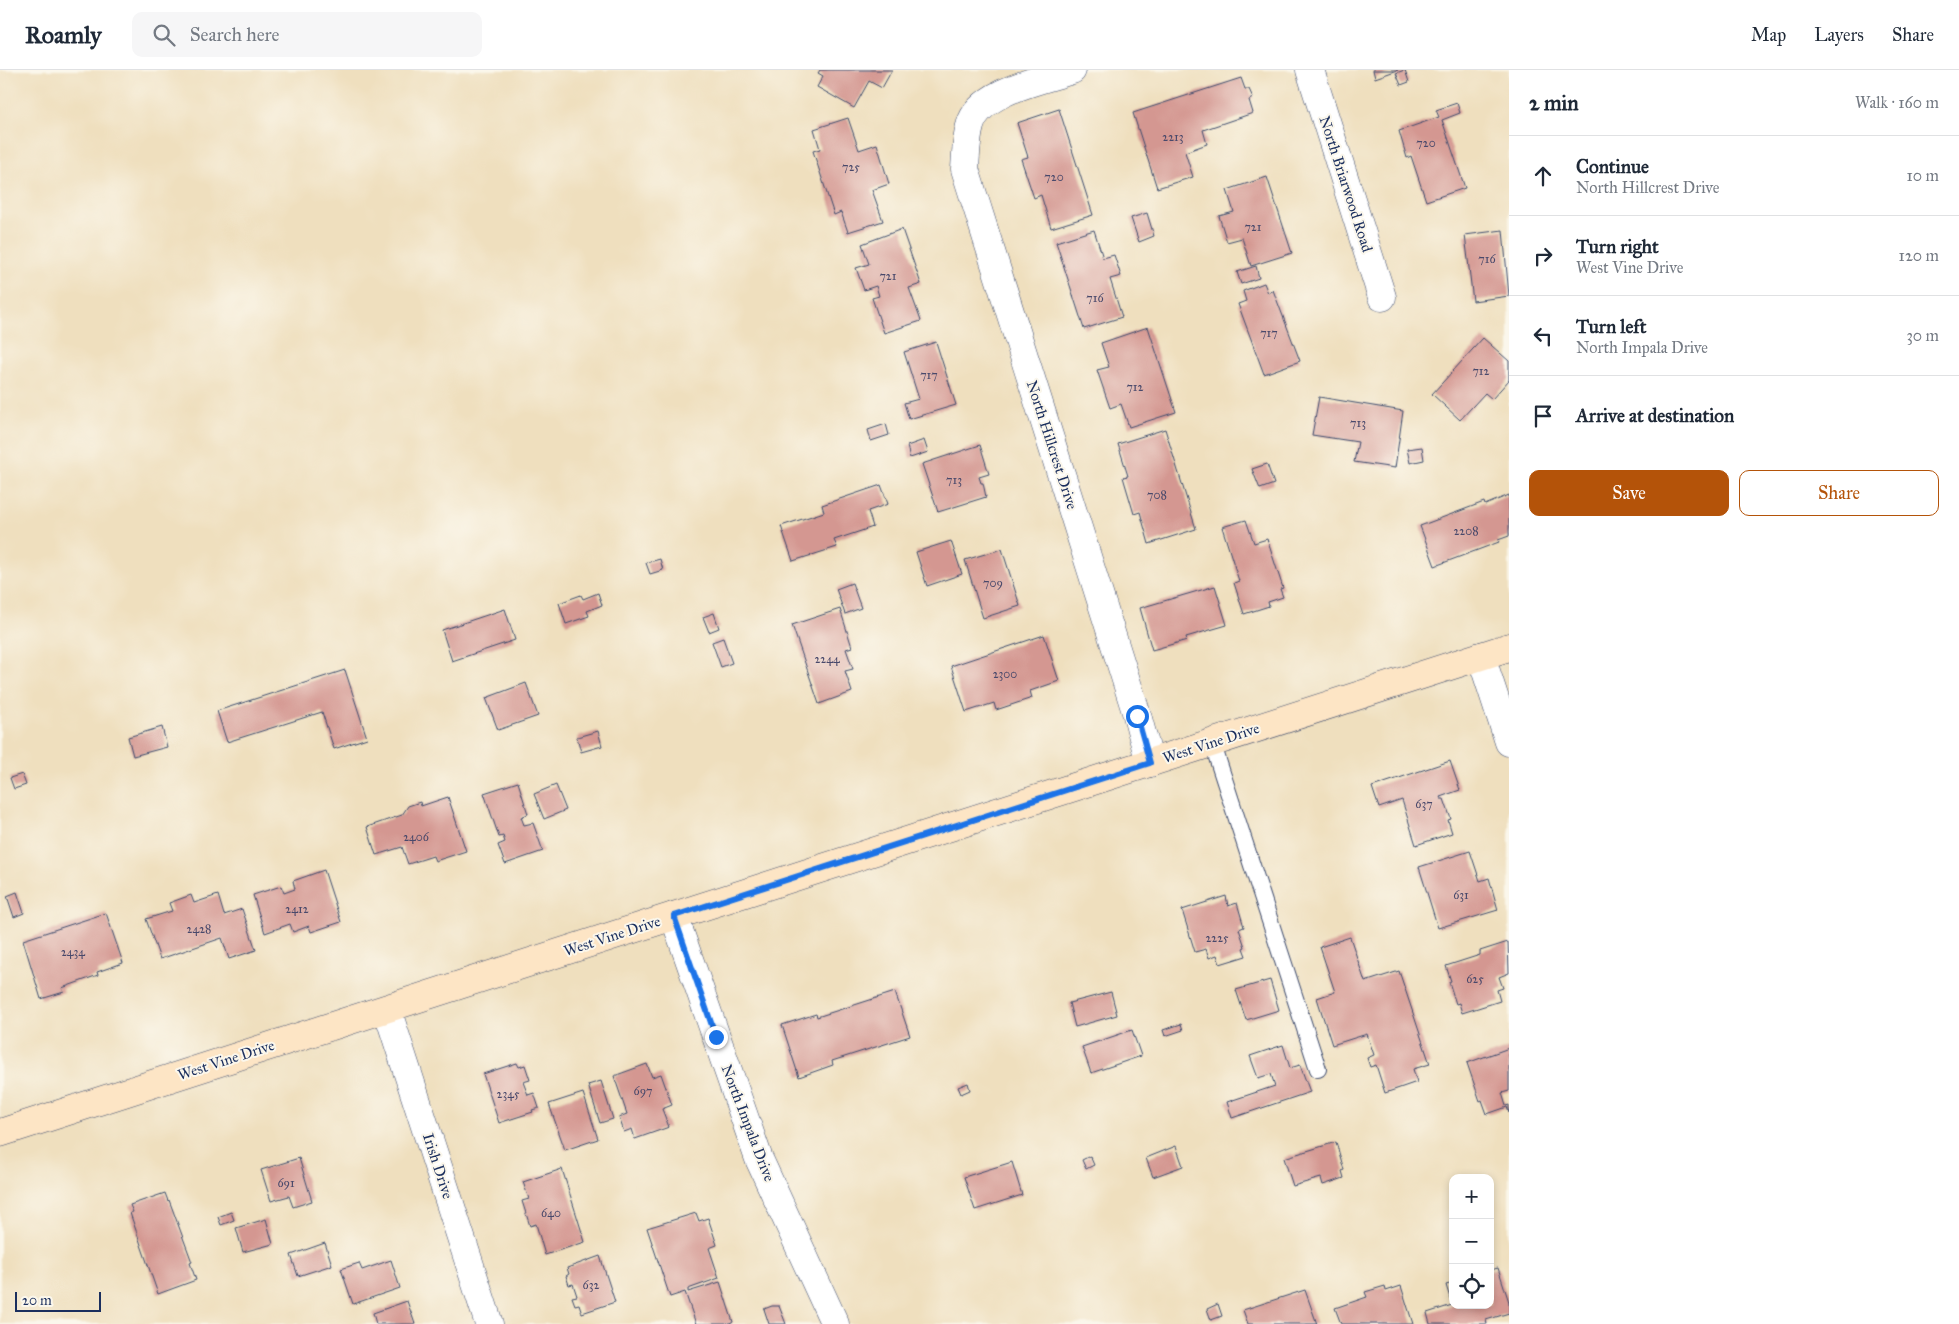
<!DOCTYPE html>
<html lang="en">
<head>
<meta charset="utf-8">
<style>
  body { margin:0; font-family:"IM FELL Great Primer",serif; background:#f6f6f7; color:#1f2937 }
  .controls { position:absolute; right:15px; bottom:15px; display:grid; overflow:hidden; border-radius:10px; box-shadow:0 2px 8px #0003 }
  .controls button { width:45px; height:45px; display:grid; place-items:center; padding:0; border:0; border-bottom:1px solid #e0e1e3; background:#fff; color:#1f2937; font:25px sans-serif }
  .scale { position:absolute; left:15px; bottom:12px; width:86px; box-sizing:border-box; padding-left:5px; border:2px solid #1b2f5e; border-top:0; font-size:14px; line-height:18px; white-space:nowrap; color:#1b2f5e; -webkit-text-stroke:4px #fbf7ec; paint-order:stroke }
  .stop { position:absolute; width:15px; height:15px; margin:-11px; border:4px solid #1a73e8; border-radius:50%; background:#fff }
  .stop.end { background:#1a73e8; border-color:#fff; box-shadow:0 1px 5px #0008 }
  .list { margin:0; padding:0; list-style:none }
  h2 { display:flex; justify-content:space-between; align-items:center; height:65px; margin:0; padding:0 20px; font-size:21px }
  h2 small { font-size:16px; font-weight:400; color:#747a83 }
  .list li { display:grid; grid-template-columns:32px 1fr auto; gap:15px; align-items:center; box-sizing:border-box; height:80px; padding:0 20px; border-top:1px solid #e0e1e3 }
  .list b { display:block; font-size:19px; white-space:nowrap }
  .list p { margin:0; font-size:16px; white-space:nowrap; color:#747a83 }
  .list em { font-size:16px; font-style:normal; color:#747a83 }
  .actions { display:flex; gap:10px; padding:15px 20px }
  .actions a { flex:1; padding:11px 0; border:1px solid #b45309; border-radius:10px; text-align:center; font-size:18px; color:#b45309 }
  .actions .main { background:#b45309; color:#fff }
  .icon { flex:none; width:28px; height:28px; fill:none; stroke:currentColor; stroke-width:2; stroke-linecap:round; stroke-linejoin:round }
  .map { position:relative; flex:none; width:1509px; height:1254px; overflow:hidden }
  header { display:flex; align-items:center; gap:30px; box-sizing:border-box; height:70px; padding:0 25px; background:#fff; border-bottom:1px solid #e0e1e3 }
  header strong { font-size:24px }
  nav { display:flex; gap:28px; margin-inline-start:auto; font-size:18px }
  .search { width:350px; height:45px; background:#f6f6f7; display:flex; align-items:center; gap:12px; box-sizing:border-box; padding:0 18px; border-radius:10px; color:#747a83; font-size:19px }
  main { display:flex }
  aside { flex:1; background:#fff }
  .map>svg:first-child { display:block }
</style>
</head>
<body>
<header>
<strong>Roamly</strong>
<div class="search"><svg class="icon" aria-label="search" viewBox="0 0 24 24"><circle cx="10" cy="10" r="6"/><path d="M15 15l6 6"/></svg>Search here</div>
<nav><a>Map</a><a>Layers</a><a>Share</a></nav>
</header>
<main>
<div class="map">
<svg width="1509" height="1254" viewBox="0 0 1509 1254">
  <rect width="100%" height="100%" fill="#fbf7ec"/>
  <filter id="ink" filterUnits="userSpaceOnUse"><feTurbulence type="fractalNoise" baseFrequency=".02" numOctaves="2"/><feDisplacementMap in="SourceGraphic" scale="10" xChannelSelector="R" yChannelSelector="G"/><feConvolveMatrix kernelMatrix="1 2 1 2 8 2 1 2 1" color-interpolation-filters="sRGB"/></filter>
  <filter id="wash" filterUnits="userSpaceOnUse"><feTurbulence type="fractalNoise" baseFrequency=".0096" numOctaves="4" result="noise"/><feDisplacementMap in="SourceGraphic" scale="20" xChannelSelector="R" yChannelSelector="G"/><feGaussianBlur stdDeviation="1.12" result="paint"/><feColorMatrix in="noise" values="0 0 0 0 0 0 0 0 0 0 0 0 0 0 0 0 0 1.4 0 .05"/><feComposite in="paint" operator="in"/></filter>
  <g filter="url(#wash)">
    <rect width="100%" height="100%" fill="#efdfbe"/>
    <g id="blocks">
      <!-- building -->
      <g fill="#d49791">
        <polygon points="820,0 892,0 882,18 869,11 854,38 817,17 823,6 818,3"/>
        <polygon points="1373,0 1398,0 1375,8"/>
        <polygon points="1405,0 1409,12 1401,15 1396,3"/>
        <polygon points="1241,8 1245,19 1249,19 1253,28 1249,30 1253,43 1203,60 1207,74 1185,82 1193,107 1157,118 1133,43"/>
        <polygon points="1457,33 1460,43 1442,50 1465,118 1426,131 1411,86 1407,88 1399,61 1439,47 1436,40"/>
        <polygon points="1059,39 1093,145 1051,158 1041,125 1034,128 1021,89 1028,87 1017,53"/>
        <polygon points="848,48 859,80 877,74 889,114 872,120 883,151 848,162 841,142 834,145 813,81 820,79 814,59"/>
        <polygon points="1267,107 1292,183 1251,196 1242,168 1227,172 1219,146 1234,142 1227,120"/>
        <polygon points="1147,143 1154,166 1139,172 1131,148"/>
        <polygon points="902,159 921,214 909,218 921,251 884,263 872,228 879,226 876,216 864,220 856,198 869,194 862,174"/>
        <polygon points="1094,160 1103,188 1114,185 1121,206 1110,209 1122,247 1084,259 1056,172"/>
        <polygon points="1503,160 1509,226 1473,231 1465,165"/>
        <polygon points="1256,196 1259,208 1241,214 1237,202"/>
        <polygon points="1264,213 1268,223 1273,220 1300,291 1264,304 1238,234 1246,231 1243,221"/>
        <polygon points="1148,257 1176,342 1129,357 1121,334 1110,338 1097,300 1109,297 1101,273"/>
        <polygon points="1483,268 1509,291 1509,310 1492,329 1485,323 1460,350 1432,324"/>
        <polygon points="936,272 956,335 909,349 904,333 919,329 904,282"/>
        <polygon points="1319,327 1403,341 1395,398 1354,392 1358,372 1312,365"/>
        <polygon points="886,354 889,365 871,371 868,360"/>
        <polygon points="1165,359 1196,459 1149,474 1140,442 1134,444 1123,407 1128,406 1118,374"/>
        <polygon points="924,370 928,382 910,388 907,376"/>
        <polygon points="980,375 989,404 979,407 981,413 983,413 986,427 938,442 922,394"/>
        <polygon points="1422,377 1424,390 1410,393 1407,379"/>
        <polygon points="1267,394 1274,414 1260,419 1252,399"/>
        <polygon points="881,415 888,434 868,441 873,457 834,470 837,477 793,491 781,456 824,442 822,435"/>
        <polygon points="1509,425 1509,466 1498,470 1499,472 1435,496 1420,456 1484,432 1485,435"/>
        <polygon points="1246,450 1254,473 1267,469 1283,518 1280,519 1283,527 1268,532 1269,536 1244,544 1234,513 1239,511 1222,457"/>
        <polygon points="951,471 962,504 927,516 916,482"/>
        <polygon points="1002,479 1020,536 983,548 965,490"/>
        <polygon points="660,489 663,500 650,504 646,493"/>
        <polygon points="852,513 861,538 845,544 836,519"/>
        <polygon points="1215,516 1227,555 1186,567 1187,570 1152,580 1140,538"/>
        <polygon points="598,523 602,535 587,541 589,546 566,554 559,533 581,525 583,529"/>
        <polygon points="505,539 515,570 452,591 442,560"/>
        <polygon points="840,539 852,577 846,579 853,599 845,601 852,622 819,634 792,555"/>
        <polygon points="714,543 719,558 709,562 703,547"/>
        <polygon points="1044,565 1059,611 1030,621 1032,628 996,640 994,633 966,642 951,596"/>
        <polygon points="723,568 732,593 721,597 712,572"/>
        <polygon points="345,600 367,668 334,679 322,642 227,672 217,641"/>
        <polygon points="526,613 538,646 498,660 486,628"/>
        <polygon points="162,657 167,677 133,686 128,667"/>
        <polygon points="598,661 602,676 581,682 577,667"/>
        <polygon points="1450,691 1460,720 1440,727 1441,729 1444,729 1451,749 1448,750 1452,763 1416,775 1402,730 1379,738 1372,717"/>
        <polygon points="22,704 26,715 14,719 10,708"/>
        <polygon points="518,712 528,744 521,747 524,755 533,753 543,781 505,794 498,775 505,772 503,766 499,767 484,723"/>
        <polygon points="556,715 566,740 544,749 534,724"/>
        <polygon points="448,727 466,781 435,791 433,786 408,794 402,777 376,785 367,757 402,745 408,736 420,732 421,736"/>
        <polygon points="1470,781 1480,811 1489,808 1498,840 1438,858 1419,797"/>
        <polygon points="324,800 341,852 311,862 309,856 293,862 290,854 265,863 253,825 281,816 284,823 295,819 293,811"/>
        <polygon points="17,822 24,843 14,847 7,826"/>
        <polygon points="191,825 194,833 218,825 224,845 242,839 256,880 229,889 222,868 160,889 146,849 172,841 169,833"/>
        <polygon points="1226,826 1228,836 1237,833 1244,857 1239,859 1245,877 1243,878 1246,886 1220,894 1217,885 1209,888 1206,879 1195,882 1182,840"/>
        <polygon points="106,843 123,893 97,902 98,905 62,918 64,922 41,929 23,870"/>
        <polygon points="1350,867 1365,912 1399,901 1430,994 1413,999 1417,1012 1385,1023 1376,995 1370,997 1367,988 1374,985 1367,964 1332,975 1317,928 1335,922 1320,877"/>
        <polygon points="1508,872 1509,903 1499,907 1503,918 1497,920 1500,931 1462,943 1459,933 1456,934 1449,912 1451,911 1446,896 1480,885 1480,881"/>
        <polygon points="1270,910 1279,940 1246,950 1236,920"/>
        <polygon points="895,922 910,966 832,991 833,995 799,1007 782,955 816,944 817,947"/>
        <polygon points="1111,922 1117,945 1075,957 1069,933"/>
        <polygon points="1181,954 1183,960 1165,966 1163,960"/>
        <polygon points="1132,960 1141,986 1091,1003 1082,977"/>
        <polygon points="1283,975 1290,998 1300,995 1310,1022 1232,1048 1227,1032 1275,1016 1271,1004 1258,1008 1250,986"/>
        <polygon points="1509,978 1509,1021 1502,1023 1506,1036 1509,1035 1509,1043 1507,1037 1487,1044 1482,1030 1480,1031 1467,993"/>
        <polygon points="517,993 519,997 525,995 530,1010 523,1012 528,1025 534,1023 539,1038 532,1040 533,1042 499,1053 483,1004"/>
        <polygon points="647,994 652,1007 661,1004 672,1035 662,1039 669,1057 635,1069 632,1059 624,1062 619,1047 627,1044 614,1006"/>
        <polygon points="601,1011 613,1049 600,1053 588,1015"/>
        <polygon points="968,1013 970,1020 961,1024 958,1017"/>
        <polygon points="583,1023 598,1069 565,1080 549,1034"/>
        <polygon points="1336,1072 1344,1100 1342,1101 1344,1108 1323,1115 1321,1108 1293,1116 1284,1088"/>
        <polygon points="1176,1076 1183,1096 1153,1107 1146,1088"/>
        <polygon points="1090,1086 1094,1095 1086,1099 1082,1090"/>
        <polygon points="299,1088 312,1131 293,1137 289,1126 271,1131 261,1100"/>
        <polygon points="1012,1092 1022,1125 975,1140 964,1107"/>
        <polygon points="562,1099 585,1172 545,1185 536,1154 530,1156 522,1131 529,1129 523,1112"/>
        <polygon points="165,1123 168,1131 169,1130 192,1192 190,1193 196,1210 158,1224 130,1143 133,1142 130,1135"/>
        <polygon points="231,1142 234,1150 221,1155 218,1147"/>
        <polygon points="696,1143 699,1151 708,1148 717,1175 709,1178 719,1208 688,1219 688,1222 720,1212 733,1252 730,1254 696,1254 685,1222 670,1227 647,1158"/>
        <polygon points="266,1149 273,1174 243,1182 236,1158"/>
        <polygon points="325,1173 332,1195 298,1206 291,1185"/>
        <polygon points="600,1186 615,1232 582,1243 579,1234 575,1235 572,1227 577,1226 573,1214 569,1215 566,1206 569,1204 567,1198"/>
        <polygon points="391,1190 400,1218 353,1234 341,1199 359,1193 362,1200"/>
        <polygon points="1498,1198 1509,1232 1509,1243 1486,1250 1487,1254 1430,1254 1427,1243 1452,1235 1446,1215 1453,1213 1453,1235 1490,1235 1490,1200"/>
        <polygon points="1385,1216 1386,1221 1401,1216 1413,1254 1341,1254 1335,1238 1367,1227 1365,1222"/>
        <polygon points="1305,1220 1317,1254 1248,1254 1243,1240"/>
        <polygon points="407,1231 415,1254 376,1254 373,1243"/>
        <polygon points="1218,1234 1222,1246 1211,1250 1207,1239"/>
        <polygon points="772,1236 779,1236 786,1254 769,1254 764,1239"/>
      </g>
    </g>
  </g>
  <g filter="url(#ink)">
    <use href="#blocks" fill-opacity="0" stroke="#3b496c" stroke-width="1"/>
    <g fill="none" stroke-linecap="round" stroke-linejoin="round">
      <defs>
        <polyline id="lane" points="1212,672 1318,999"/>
        <g id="street">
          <path d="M1072,0C1042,10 979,21 970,56C966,70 966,86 965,99L1137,645L1150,693"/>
          <polyline points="1310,0 1382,227"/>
          <polyline points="1481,586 1509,672"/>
          <polyline points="674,846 759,1089 835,1254"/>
          <polyline points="387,939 489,1254"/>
        </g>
        <polyline id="secondary" points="0,1063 1509,577"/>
      </defs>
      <!-- lane casing -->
      <use href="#lane" stroke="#3b496c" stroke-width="18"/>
      <!-- street casing -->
      <use href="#street" stroke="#3b496c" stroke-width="29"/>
      <!-- secondary casing -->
      <use href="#secondary" stroke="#3b496c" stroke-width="29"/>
      <!-- lane -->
      <use href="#lane" stroke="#fff" stroke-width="16"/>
      <!-- street -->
      <use href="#street" stroke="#fff" stroke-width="28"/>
      <!-- secondary -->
      <use href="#secondary" stroke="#fde5c5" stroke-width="28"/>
    </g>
  </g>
  <g fill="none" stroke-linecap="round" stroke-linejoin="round" filter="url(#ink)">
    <!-- route -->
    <polyline stroke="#1a73e8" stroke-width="6" points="716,967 674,846 1150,693 1137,646"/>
  </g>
  <g text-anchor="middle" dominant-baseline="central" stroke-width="4" stroke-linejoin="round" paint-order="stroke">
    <!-- number labels -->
    <g font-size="12" fill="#49496b">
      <text x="1173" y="67">2213</text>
      <text x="1426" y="73">720</text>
      <text x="851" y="97">725</text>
      <text x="1054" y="107">720</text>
      <text x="1253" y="157">721</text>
      <text x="1487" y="189">716</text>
      <text x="888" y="206">721</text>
      <text x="1095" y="228">716</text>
      <text x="1269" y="263">717</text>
      <text x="1481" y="301">712</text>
      <text x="929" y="305">717</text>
      <text x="1135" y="317">712</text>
      <text x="1358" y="353">713</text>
      <text x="954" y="410">713</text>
      <text x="1157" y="425">708</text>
      <text x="1466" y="461">2208</text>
      <text x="993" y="513">709</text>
      <text x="827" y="589">2244</text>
      <text x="1005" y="604">2300</text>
      <text x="1424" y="734">637</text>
      <text x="416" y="767">2406</text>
      <text x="1461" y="825">631</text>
      <text x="297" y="839">2412</text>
      <text x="199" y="859">2428</text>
      <text x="1217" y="868">2225</text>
      <text x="73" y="882">2434</text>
      <text x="1475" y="909">625</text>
      <text x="643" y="1021">697</text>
      <text x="508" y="1024">2345</text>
      <text x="286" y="1113">691</text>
      <text x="551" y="1143">640</text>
      <text x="591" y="1215">632</text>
    </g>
    <!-- street labels -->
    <g font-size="15" fill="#1b2f5e" stroke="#fbf7ec">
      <text transform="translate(1346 114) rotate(72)">North Briarwood Road</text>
      <text transform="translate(1052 375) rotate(72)">North Hillcrest Drive</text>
      <text transform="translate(1211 673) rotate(-18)">West Vine Drive</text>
      <text transform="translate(612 866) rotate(-18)">West Vine Drive</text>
      <text transform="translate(226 990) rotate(-18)">West Vine Drive</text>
      <text transform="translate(748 1053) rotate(69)">North Impala Drive</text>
      <text transform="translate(438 1096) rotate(72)">Irish Drive</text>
    </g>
  </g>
</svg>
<div class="controls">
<button>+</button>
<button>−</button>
<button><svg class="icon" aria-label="locate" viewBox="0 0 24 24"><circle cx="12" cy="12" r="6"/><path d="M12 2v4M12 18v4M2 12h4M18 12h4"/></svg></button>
</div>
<div class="scale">20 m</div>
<div class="stop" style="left:1137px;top:646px"></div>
<div class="stop end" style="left:716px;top:967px"></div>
</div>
<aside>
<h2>2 min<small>Walk · 160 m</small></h2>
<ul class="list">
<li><svg class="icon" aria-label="ahead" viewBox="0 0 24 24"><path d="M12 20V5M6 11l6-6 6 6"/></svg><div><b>Continue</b><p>North Hillcrest Drive</p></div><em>10 m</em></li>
<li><svg class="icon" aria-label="right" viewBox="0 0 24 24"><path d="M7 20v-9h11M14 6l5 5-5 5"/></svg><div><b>Turn right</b><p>West Vine Drive</p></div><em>120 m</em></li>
<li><svg class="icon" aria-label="left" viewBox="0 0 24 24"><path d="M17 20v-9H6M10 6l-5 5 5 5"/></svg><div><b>Turn left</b><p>North Impala Drive</p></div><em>30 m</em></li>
<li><svg class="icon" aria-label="arrive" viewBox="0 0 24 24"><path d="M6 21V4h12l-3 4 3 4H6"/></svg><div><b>Arrive at destination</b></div></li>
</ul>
<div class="actions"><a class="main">Save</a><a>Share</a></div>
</aside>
</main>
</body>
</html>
